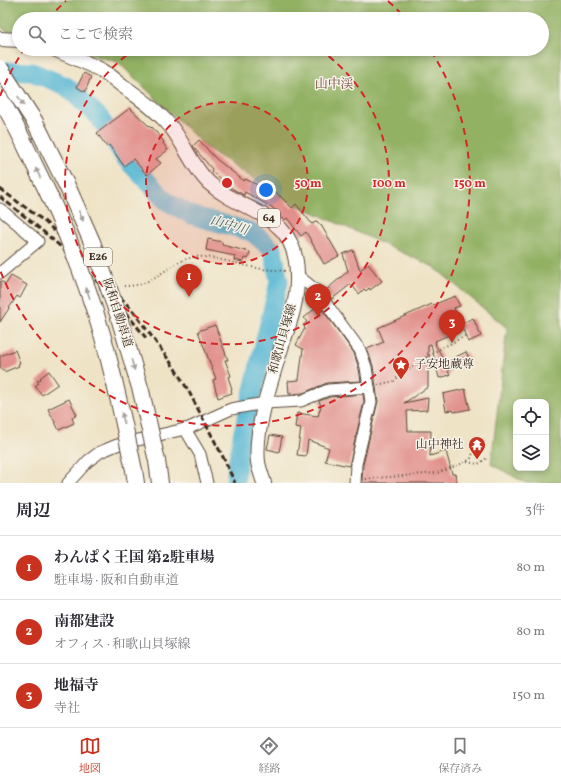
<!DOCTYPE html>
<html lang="ja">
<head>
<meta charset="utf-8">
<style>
  body { margin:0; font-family:Vollkorn,"Noto Serif JP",serif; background:#f2f2f3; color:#2b2b33 }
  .controls { position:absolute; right:12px; bottom:12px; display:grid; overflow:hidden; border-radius:8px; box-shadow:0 2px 6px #0003 }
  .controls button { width:36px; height:36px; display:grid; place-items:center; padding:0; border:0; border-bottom:1px solid #e1e1e2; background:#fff; color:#2b2b33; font:20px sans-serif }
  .you { position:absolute; left:266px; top:190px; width:14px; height:14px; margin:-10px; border:3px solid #fff; border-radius:50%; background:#1a73e8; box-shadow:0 0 0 6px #1a73e833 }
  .badge { display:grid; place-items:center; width:26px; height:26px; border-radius:50%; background:#c8321e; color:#fff; font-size:13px; font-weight:700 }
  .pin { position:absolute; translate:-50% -33px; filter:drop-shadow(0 1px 2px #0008) }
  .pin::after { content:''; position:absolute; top:21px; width:14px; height:12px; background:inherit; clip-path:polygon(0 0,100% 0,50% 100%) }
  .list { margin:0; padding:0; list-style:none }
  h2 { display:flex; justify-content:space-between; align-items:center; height:52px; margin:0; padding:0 16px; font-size:17px }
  h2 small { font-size:13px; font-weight:400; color:#7c7c81 }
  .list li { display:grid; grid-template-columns:26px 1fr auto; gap:12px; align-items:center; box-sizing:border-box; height:64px; padding:0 16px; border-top:1px solid #e1e1e2 }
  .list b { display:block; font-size:15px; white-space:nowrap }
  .list p { margin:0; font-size:13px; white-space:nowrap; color:#7c7c81 }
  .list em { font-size:13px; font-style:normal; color:#7c7c81 }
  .icon { flex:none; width:22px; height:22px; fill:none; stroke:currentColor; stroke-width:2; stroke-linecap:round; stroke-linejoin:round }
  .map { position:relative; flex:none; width:561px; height:483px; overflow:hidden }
  .search { position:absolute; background:#fff; box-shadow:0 2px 6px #0003; left:12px; right:12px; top:12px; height:44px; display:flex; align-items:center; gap:10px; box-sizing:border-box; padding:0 14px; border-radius:22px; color:#7c7c81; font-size:15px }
  .sheet { height:244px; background:#fff }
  nav { display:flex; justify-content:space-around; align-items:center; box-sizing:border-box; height:56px; border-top:1px solid #e1e1e2; background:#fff; font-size:11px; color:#7c7c81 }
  nav a { display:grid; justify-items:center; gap:2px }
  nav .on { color:#c8321e }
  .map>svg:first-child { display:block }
</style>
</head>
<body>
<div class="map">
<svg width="561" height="483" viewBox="0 0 561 483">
  <rect width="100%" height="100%" fill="#f7f3e8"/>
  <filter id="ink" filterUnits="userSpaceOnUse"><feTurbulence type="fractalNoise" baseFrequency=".025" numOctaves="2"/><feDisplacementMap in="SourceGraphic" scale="8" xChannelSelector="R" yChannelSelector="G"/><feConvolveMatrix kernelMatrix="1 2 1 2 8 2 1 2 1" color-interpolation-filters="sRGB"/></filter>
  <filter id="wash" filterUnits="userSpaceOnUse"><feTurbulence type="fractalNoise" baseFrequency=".012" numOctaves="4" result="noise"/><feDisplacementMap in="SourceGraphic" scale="16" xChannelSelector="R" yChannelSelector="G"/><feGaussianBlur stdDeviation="0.9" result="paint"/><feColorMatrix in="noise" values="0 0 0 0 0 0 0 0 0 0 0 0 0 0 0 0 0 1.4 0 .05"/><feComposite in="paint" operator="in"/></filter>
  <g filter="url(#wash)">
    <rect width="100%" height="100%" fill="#efe3c6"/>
    <!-- forest -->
    <path fill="#92b164" stroke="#666e41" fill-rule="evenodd" d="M0,0H561V483H526L491,464L507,328L434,267L286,200L207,148L118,62L71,49H542V19H19V35L4,30L0,25ZM516,402H546V468H516Z"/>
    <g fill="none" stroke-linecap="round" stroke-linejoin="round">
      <!-- river -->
      <polyline stroke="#54b6d3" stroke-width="19" points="0,71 32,72 66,86 99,117 126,159 166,201 191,215 252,232 273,250 279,282 242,436 237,465 235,483"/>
    </g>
    <g id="blocks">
      <!-- building -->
      <g fill="#e2908c">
        <polygon points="84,73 91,77 85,92 77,87"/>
        <polygon points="130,108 151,128 152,127 164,142 163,143 168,150 156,159 161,163 147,175 133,159 124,166 109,145 107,147 97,133"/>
        <polygon points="199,140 215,158 244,181 245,179 262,187 263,185 277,193 292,208 296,204 312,224 317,221 320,225 321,225 339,256 324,264 306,232 301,236 287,218 285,220 273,208 245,192 244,195 233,189 211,171 212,169 195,149 193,146"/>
        <polygon points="208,239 222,242 222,245 250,252 248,259 244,258 243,262 234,260 235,256 206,250"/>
        <polygon points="353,250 360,270 368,264 382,281 370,290 369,288 366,291 364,289 359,294 351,284 332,299 325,291 348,271 343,254"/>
        <polygon points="11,276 27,285 20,298 17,296 0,322 0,281 6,284"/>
        <polygon points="455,296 460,306 454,308 461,324 473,318 481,336 468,342 463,329 435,341 436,344 435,344 445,362 466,352 470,360 448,371 450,375 439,378 431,344 428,345 428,387 404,403 428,398 427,410 407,411 408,431 431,431 430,456 446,451 452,474 455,474 457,483 362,483 363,465 378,401 373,366 367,349 384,342 378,328 432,304 433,305"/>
        <polygon points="319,305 354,353 359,369 361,381 327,383 303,393 289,394 288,381 299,380 303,349 296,345 305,328 303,325 307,322 304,318"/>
        <polygon points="215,325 228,360 225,360 231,376 228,377 232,389 231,390 232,393 218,398 213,380 216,379 198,331"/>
        <polygon points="15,350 20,363 18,364 19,366 4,372 4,370 2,370 0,366 0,356"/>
        <polygon points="49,371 58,384 42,395 35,386 39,383 37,381 41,379 40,378"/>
        <polygon points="465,389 470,409 454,412 453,410 446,411 443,394"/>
        <polygon points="363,394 364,402 349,466 325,461 329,448 308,440 306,456 297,455 301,428 295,427 297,413 318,416 321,406 319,401 330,397"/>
        <polygon points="69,399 77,415 72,418 74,423 59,430 48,409"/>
        <polygon points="270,435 282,437 279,452 267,449"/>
      </g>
    </g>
  </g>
  <g filter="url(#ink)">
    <use href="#blocks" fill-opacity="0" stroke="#564637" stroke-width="1"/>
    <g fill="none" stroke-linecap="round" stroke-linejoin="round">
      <defs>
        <g id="minor">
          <polyline points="0,209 38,241 0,273"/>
          <polyline points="297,275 317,291 360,350 366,367 371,402 356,464 355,483"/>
          <polyline points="185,429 200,454 207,483"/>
          <polyline points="68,483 88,461 100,452 117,445 189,428 231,409 265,403 301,401 328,390 369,387"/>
        </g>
        <g id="major">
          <polyline points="0,39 19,40"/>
          <path d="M54,49C70,56 86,62 101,70C109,74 116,81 123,86C140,98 158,111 171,127C185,145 192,166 208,182C244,215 296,211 297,274C298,298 291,320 283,342C273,375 254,428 258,462C259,469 262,476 264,483"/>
        </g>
        <g id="highway">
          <polyline points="157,461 160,483"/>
          <polyline points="134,470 136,483"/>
        </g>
      </defs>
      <!-- minor casing -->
      <use href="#minor" stroke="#564637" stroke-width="13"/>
      <!-- major casing -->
      <use href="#major" stroke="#564637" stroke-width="16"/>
      <!-- highway casing -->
      <use href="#highway" stroke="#564637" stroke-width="18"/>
      <!-- path -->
      <g stroke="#564637" stroke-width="2" stroke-dasharray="1 3" stroke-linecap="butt">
        <path d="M124,286C132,286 141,285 148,281C165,273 174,261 194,257C210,255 240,265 257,268C266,270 276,270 285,271"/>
        <polyline points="378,385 394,381 401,374 436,351 465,336"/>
        <polyline points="467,462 478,464 487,458"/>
        <polyline points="366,479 437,473 466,462 471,458 473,453"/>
      </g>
      <!-- minor -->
      <use href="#minor" stroke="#fff" stroke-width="11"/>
      <!-- major -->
      <use href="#major" stroke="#fff" stroke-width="14"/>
      <!-- highway -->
      <use href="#highway" stroke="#fff" stroke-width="16"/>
      <!-- rail -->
      <g stroke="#3b2a1e" stroke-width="3" stroke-dasharray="6 3" stroke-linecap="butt">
        <polyline points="0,189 44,221 92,266 133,311 174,367 188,390 223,457 235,483"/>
        <path d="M0,197C54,238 105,284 146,338"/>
      </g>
      <defs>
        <g id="highway-bridge">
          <polyline points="0,68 35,122 69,190 92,242 118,314 141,391 157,461"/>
          <path d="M0,99C14,120 24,143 35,166C62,220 85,277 102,334C115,379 124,425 134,470"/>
        </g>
      </defs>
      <!-- highway-bridge casing -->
      <use href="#highway-bridge" stroke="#564637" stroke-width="18" stroke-linecap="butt"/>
      <!-- highway-bridge -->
      <use href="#highway-bridge" stroke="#fff" stroke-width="16"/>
    </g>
    <!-- one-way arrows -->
    <defs><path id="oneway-solid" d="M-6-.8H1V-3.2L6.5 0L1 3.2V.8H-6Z"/></defs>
    <g fill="#a79f9a">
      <use href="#oneway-solid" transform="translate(21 101) rotate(57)"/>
      <use href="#oneway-solid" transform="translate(38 173) rotate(-116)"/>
      <use href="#oneway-solid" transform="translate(81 216) rotate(66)"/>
      <use href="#oneway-solid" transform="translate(88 293) rotate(-109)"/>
      <use href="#oneway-solid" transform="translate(133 365) rotate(74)"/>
      <use href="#oneway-solid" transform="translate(123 418) rotate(-102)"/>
    </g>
  </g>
  <!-- distance rings -->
  <circle cx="227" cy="183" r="81" fill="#d62828" fill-opacity=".12"/>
  <g fill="none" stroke="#d62828" stroke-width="2" stroke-dasharray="7 5">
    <circle cx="227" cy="183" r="81"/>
    <path d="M319 49A162 162 0 1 1 135 49"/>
    <path d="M0 96A243 243 0 0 1 23 51M48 19A243 243 0 0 1 66 1M388 1A243 243 0 0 1 406 19M431 51A243 243 0 1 1 0 270"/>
  </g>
  <!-- icons -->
  <defs>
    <symbol id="sight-pin" viewBox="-11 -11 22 30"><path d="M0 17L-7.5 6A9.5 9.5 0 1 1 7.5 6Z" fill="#c8321e" stroke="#f7f3e8"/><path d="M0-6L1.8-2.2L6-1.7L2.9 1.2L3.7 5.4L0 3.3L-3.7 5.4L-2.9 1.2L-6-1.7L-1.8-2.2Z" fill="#fff"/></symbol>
    <symbol id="temple-pin" viewBox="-11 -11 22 30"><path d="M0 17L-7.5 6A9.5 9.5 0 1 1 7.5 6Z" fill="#c8321e" stroke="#f7f3e8"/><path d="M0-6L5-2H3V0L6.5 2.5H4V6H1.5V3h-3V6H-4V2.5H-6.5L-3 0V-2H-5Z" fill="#fff"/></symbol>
  </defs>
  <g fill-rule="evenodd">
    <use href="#sight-pin" x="391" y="355" width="20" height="27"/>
    <use href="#temple-pin" x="467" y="435" width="20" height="27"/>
  </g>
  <g text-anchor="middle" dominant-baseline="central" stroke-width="3" stroke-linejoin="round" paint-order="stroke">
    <!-- shield labels -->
    <g fill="#f7f3e8" stroke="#73665b" stroke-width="1">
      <rect x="258" y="209" width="22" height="18" rx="3"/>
      <rect x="84" y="248" width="28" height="18" rx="3"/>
    </g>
    <g font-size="11" font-weight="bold" fill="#3b2a1e">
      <text x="269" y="218">64</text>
      <text x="98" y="257">E26</text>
    </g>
    <!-- street labels -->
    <g font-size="12" fill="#3b2a1e" stroke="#f7f3e8">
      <text transform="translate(117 313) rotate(72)">阪和自動車道</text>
      <text transform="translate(283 339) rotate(-74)">和歌山貝塚線</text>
    </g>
    <!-- poi labels -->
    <g font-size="12" fill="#3b2a1e" stroke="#f7f3e8" text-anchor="start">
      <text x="414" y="365">子安地蔵尊</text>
      <text x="464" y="445" text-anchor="end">山中神社</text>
    </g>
    <!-- neighbourhood labels -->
    <g font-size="13" fill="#754e44" stroke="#f7f3e8">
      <text x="334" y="85">山中渓</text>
    </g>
    <!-- water labels -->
    <g font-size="13" font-style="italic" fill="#445b5d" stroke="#f7f3e8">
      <text transform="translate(229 226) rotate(17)">山中川</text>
    </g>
  </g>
  <circle cx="227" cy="183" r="6" fill="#d62828" stroke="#f7f3e8" stroke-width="2"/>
  <g font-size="12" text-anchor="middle" font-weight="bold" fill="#d62828" stroke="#f7f3e8" stroke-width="3" stroke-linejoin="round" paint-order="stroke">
    <text x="308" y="187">50 m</text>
    <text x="389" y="187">100 m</text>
    <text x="470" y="187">150 m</text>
  </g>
</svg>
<div class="controls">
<button><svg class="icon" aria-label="locate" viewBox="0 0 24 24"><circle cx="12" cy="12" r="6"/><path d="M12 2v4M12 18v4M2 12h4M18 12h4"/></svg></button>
<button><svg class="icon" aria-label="layers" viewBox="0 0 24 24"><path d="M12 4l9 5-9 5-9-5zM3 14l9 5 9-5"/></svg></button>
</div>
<div class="you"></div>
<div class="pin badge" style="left:189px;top:297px">1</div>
<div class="pin badge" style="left:318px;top:317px">2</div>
<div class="pin badge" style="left:452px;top:343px">3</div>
<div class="search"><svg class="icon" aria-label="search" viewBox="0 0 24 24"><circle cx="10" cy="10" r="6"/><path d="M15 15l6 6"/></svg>ここで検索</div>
</div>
<section class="sheet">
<h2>周辺<small>3件</small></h2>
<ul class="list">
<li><span class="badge">1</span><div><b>わんぱく王国 第2駐車場</b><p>駐車場 · 阪和自動車道</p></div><em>80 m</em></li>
<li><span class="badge">2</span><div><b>南都建設</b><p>オフィス · 和歌山貝塚線</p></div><em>80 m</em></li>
<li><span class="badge">3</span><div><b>地福寺</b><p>寺社</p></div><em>150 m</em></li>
</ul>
</section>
<nav>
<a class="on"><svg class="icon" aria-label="map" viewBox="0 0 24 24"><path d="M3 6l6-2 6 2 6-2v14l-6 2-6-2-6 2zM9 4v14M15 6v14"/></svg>地図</a>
<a><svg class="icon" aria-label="directions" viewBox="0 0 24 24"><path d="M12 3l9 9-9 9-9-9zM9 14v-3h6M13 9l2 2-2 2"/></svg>経路</a>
<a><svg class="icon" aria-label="saved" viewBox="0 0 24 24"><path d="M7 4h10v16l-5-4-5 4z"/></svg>保存済み</a>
</nav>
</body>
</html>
